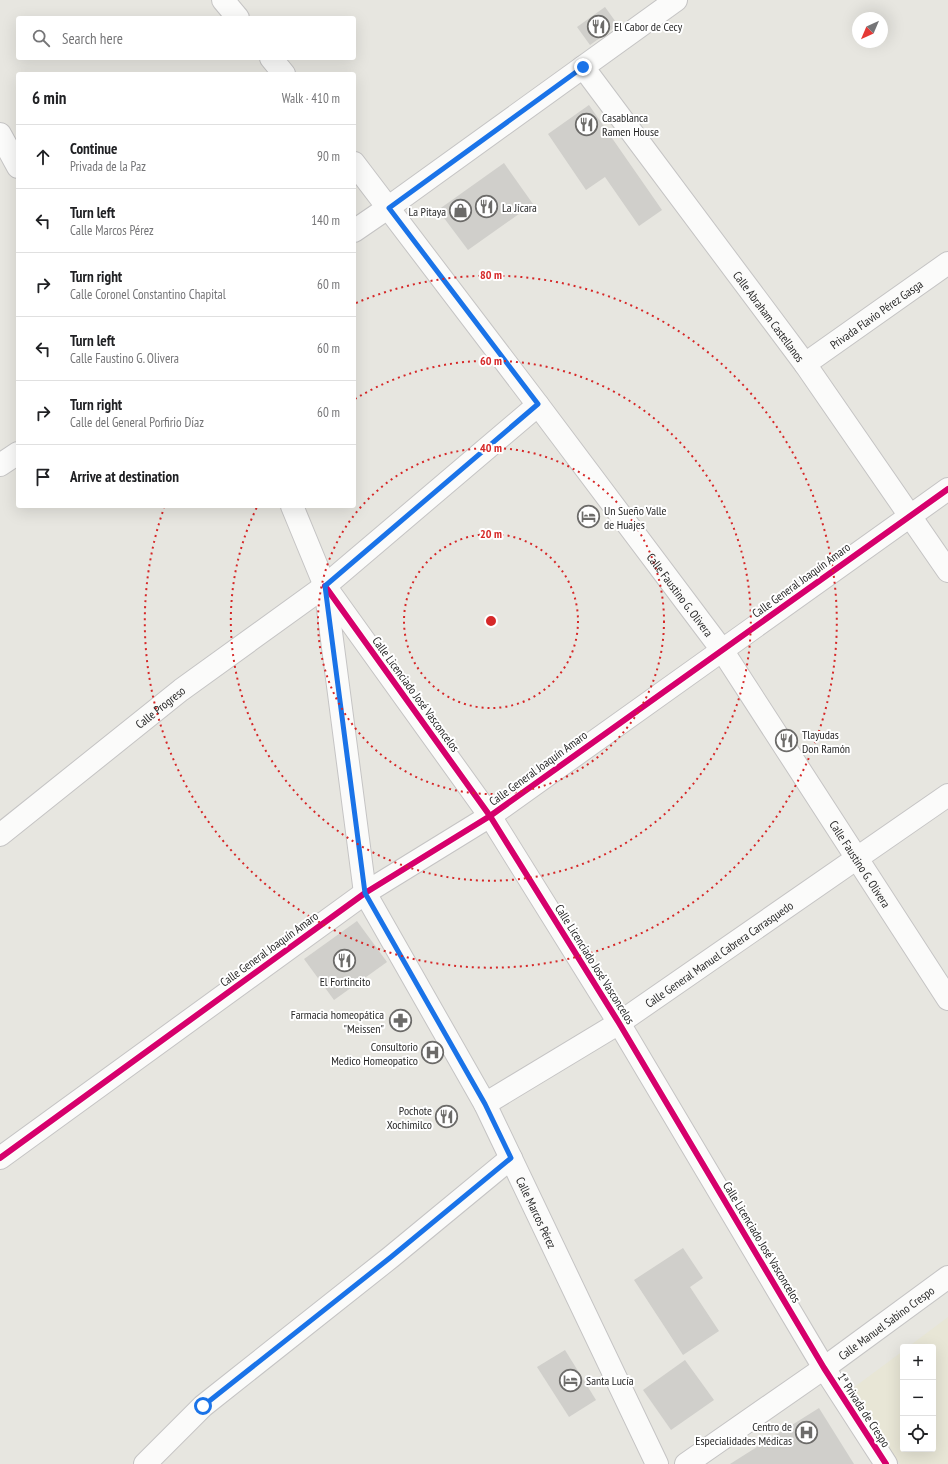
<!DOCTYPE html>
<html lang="en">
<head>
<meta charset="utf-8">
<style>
  body { margin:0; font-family:"PT Sans Narrow",sans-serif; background:#f2f2f2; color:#202124 }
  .controls { position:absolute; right:12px; bottom:12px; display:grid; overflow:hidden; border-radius:4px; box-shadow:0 4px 16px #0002 }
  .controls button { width:36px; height:36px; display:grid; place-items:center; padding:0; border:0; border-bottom:1px solid #e0e0e0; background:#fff; color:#202124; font:20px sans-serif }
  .compass { position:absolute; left:852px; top:12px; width:36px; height:36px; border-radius:50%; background:#fff; box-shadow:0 4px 16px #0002; rotate:224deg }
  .stop { position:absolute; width:12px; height:12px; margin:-9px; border:3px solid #1a73e8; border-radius:50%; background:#fff }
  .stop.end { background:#1a73e8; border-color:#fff; box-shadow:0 1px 4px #0008 }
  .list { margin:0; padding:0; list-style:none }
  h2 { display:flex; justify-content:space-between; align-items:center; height:52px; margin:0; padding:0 16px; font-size:17px }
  h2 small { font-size:13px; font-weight:400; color:#757577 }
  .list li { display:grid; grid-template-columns:26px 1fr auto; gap:12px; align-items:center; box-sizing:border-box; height:64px; padding:0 16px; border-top:1px solid #e0e0e0 }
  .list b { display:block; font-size:15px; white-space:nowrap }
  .list p { margin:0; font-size:13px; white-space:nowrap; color:#757577 }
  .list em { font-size:13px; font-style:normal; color:#757577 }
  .icon { flex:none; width:22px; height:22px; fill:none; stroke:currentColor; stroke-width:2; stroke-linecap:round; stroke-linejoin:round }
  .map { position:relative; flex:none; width:948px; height:1464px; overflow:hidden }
  .search { position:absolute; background:#fff; box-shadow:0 4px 16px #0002; left:16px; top:16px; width:340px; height:44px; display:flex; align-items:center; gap:10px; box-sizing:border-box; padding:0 14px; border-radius:4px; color:#757577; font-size:15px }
  .panel { position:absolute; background:#fff; box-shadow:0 4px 16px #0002; left:16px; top:72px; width:340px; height:436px; border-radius:4px }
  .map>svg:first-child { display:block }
</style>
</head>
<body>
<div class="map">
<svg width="948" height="1464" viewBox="0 0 948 1464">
  <rect width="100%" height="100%" fill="#e7e6e0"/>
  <!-- education -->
  <polygon fill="#e8e6d6" points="948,1317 948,1464 900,1464 849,1391 903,1351 903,1449 933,1449 933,1347 908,1347"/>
  <!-- building -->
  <g fill="#d0cfcb">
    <polygon points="605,7 618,25 590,45 577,27"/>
    <polygon points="589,105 662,210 639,226 605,177 586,190 548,134"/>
    <polygon points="504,163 533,204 468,250 438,210"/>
    <polygon points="357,921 387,962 334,1000 304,959"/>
    <polygon points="683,1248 703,1278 690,1287 719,1331 683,1355 634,1280"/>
    <polygon points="565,1350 596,1400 569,1417 537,1367"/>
    <polygon points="685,1360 714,1400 671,1430 643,1390"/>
    <polygon points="819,1408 854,1464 730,1464"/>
  </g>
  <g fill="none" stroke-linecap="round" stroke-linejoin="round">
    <defs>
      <g id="street">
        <polyline points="223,0 238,18"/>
        <polyline points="271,58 284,74"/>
        <path id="s1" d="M583,67L805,364L948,571"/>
        <polyline points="0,134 18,167"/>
        <path id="s2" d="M354,163L538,405L722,650L948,999"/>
        <polyline points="354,231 389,207 676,0"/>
        <path id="s3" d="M805,364L948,263"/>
        <polyline points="0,465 18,453"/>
        <path id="s4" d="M292,506L325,586L365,893L485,1104L657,1464"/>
        <polyline points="325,586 490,816 619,1023 824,1368 886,1464"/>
        <path id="s5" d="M0,835L181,690L325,586L538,405"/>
        <path id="s6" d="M485,1104L619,1023L948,795"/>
        <polyline points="145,1464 203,1406 391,1257 511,1158"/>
      </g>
      <g id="secondary">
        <polyline points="0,1158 365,893 490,816 948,489"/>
        <path id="s7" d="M686,1464L824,1368L948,1277"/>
      </g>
    </defs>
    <!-- street casing -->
    <use href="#street" stroke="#c5c4c4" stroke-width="24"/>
    <!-- secondary casing -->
    <use href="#secondary" stroke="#c5c4c4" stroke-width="24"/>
    <!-- street -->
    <use href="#street" stroke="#fbfbfa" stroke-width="22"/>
    <!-- secondary -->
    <use href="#secondary" stroke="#fbfbfa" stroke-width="22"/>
    <defs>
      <g id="cycleway">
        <polyline points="325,586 490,816 619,1023 824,1368 886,1464"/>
        <polyline points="0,1158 365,893 490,816 948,489"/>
      </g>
    </defs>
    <!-- cycleway casing -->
    <use href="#cycleway" stroke="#fff" stroke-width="8"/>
    <!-- cycleway -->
    <use href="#cycleway" stroke="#d6006c" stroke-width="6"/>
  </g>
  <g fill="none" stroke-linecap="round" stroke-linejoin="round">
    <!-- route -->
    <polyline stroke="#1a73e8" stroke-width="5" points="203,1406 391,1257 511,1158 485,1104 365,893 325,586 538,404 389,208 583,67"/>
  </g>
  <!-- distance rings -->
  <g fill="none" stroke="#d62828" stroke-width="2" stroke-dasharray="2 4">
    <circle cx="491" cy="621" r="87"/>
    <circle cx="491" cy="621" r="173"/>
    <path d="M355 399A260 260 0 1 1 257 507"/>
    <path d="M356 303A346 346 0 1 1 164 508"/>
  </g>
  <!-- icons -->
  <defs>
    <symbol id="restaurant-ring" viewBox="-11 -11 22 22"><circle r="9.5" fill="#fff" stroke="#6c6b69" stroke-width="1.5"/><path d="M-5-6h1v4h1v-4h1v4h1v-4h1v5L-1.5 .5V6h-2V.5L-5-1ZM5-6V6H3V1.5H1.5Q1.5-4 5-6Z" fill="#6c6b69"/></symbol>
    <symbol id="shop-ring" viewBox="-11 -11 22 22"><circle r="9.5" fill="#fff" stroke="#6c6b69" stroke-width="1.5"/><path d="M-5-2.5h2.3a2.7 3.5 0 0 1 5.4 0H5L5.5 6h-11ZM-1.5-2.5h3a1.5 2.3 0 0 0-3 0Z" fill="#6c6b69"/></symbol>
    <symbol id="hotel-ring" viewBox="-11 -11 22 22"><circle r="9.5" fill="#fff" stroke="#6c6b69" stroke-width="1.5"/><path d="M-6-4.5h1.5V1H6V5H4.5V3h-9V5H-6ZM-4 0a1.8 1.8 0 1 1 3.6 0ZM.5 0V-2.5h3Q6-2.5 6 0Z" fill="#6c6b69"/></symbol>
    <symbol id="pharmacy-ring" viewBox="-11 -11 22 22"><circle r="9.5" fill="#fff" stroke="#6c6b69" stroke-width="1.5"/><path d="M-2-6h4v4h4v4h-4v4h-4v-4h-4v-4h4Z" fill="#6c6b69"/></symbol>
    <symbol id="hospital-ring" viewBox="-11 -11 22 22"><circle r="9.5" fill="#fff" stroke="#6c6b69" stroke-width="1.5"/><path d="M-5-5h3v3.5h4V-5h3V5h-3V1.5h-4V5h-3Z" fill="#6c6b69"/></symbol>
  </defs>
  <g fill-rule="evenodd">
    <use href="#restaurant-ring" x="586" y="14" width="25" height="25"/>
    <use href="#restaurant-ring" x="574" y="112" width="25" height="25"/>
    <use href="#restaurant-ring" x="474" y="194" width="25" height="25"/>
    <use href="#shop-ring" x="448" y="198" width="25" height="25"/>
    <use href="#hotel-ring" x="576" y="504" width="25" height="25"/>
    <use href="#restaurant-ring" x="774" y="728" width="25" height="25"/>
    <use href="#restaurant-ring" x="332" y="948" width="25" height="25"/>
    <use href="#pharmacy-ring" x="388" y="1008" width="25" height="25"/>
    <use href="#hospital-ring" x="420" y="1040" width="25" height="25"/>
    <use href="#restaurant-ring" x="434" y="1104" width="25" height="25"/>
    <use href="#hotel-ring" x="558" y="1368" width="25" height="25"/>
    <use href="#hospital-ring" x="794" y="1420" width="25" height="25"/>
  </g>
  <g text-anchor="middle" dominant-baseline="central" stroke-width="4" stroke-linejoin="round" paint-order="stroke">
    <!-- poi labels -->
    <g font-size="12" fill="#292929" stroke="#fff" text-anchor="start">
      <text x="614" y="26">El Cabor de Cecy</text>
      <text x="602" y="117">Casablanca<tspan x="602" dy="14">Ramen House</tspan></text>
      <text x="502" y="207">La Jícara</text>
      <text x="446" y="211" text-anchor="end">La Pitaya</text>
      <text x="604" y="510">Un Sueño Valle<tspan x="604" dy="14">de Huajes</tspan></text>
      <text x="802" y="734">Tlayudas<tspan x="802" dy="14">Don Ramón</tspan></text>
      <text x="345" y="981" text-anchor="middle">El Fortincito</text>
      <text x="384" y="1014" text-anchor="end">Farmacia homeopática<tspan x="384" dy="14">"Meissen"</tspan></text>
      <text x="418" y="1046" text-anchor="end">Consultorio<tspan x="418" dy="14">Medico Homeopatico</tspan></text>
      <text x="432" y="1110" text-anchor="end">Pochote<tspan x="432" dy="14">Xochimilco</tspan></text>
      <text x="586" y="1380">Santa Lucía</text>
      <text x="792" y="1426" text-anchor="end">Centro de<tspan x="792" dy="14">Especialidades Médicas</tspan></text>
    </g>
    <!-- street labels -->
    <g font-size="12" fill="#292929" stroke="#fff">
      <text stroke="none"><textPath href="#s3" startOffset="87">Privada Flavio Pérez Gasga</textPath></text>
      <text stroke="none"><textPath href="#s1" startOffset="311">Calle Abraham Castellanos</textPath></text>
      <text transform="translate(801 580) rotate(-36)">Calle General Joaquín Amaro</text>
      <text stroke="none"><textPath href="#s2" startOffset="541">Calle Faustino G. Olivera</textPath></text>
      <text transform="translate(416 694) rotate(54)">Calle Licenciado José Vasconcelos</text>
      <text stroke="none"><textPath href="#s5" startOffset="205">Calle Progreso</textPath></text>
      <text transform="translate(538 768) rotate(-36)">Calle General Joaquín Amaro</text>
      <text stroke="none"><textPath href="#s2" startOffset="865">Calle Faustino G. Olivera</textPath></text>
      <text transform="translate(269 949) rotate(-36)">Calle General Joaquín Amaro</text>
      <text stroke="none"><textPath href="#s6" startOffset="278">Calle General Manuel Cabrera Carrasquedo</textPath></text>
      <text transform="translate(595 964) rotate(58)">Calle Licenciado José Vasconcelos</text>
      <text stroke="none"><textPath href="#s4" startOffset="759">Calle Marcos Pérez</textPath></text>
      <text transform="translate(762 1242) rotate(59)">Calle Licenciado José Vasconcelos</text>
      <text stroke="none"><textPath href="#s7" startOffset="245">Calle Manuel Sabino Crespo</textPath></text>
      <text transform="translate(864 1410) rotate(57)">1ª Privada de Crespo</text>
    </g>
  </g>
  <circle cx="491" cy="621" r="6" fill="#d62828" stroke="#fff" stroke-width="2"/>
  <g font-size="12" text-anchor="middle" font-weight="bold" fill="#d62828" stroke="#fff" stroke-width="4" stroke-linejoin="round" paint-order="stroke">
    <text x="491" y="279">80 m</text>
    <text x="491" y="365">60 m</text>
    <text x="491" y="452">40 m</text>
    <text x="491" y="538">20 m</text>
  </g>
</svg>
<div class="controls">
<button>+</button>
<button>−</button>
<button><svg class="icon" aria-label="locate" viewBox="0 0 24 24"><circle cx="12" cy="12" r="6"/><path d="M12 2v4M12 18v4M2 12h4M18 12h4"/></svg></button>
</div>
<svg class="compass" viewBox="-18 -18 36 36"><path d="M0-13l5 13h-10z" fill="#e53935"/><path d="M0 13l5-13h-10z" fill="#757577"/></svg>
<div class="stop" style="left:203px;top:1406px"></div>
<div class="stop end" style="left:583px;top:67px"></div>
<div class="search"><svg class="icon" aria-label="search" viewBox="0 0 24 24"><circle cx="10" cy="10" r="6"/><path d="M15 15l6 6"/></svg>Search here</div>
<section class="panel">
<h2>6 min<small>Walk · 410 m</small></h2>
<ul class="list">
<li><svg class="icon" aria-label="ahead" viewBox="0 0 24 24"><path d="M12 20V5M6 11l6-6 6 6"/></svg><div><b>Continue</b><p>Privada de la Paz</p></div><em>90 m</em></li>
<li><svg class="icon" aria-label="left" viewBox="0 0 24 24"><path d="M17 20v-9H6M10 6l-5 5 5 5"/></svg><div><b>Turn left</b><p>Calle Marcos Pérez</p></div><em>140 m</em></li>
<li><svg class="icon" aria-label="right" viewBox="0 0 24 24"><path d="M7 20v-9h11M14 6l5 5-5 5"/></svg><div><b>Turn right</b><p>Calle Coronel Constantino Chapital</p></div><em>60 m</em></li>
<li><svg class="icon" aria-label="left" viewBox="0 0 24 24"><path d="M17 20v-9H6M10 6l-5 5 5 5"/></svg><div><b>Turn left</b><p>Calle Faustino G. Olivera</p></div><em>60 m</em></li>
<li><svg class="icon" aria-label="right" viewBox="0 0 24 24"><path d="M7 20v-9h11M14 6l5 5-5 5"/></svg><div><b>Turn right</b><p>Calle del General Porfirio Díaz</p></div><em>60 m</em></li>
<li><svg class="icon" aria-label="arrive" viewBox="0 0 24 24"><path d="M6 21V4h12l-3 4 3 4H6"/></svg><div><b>Arrive at destination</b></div></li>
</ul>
</section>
</div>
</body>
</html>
